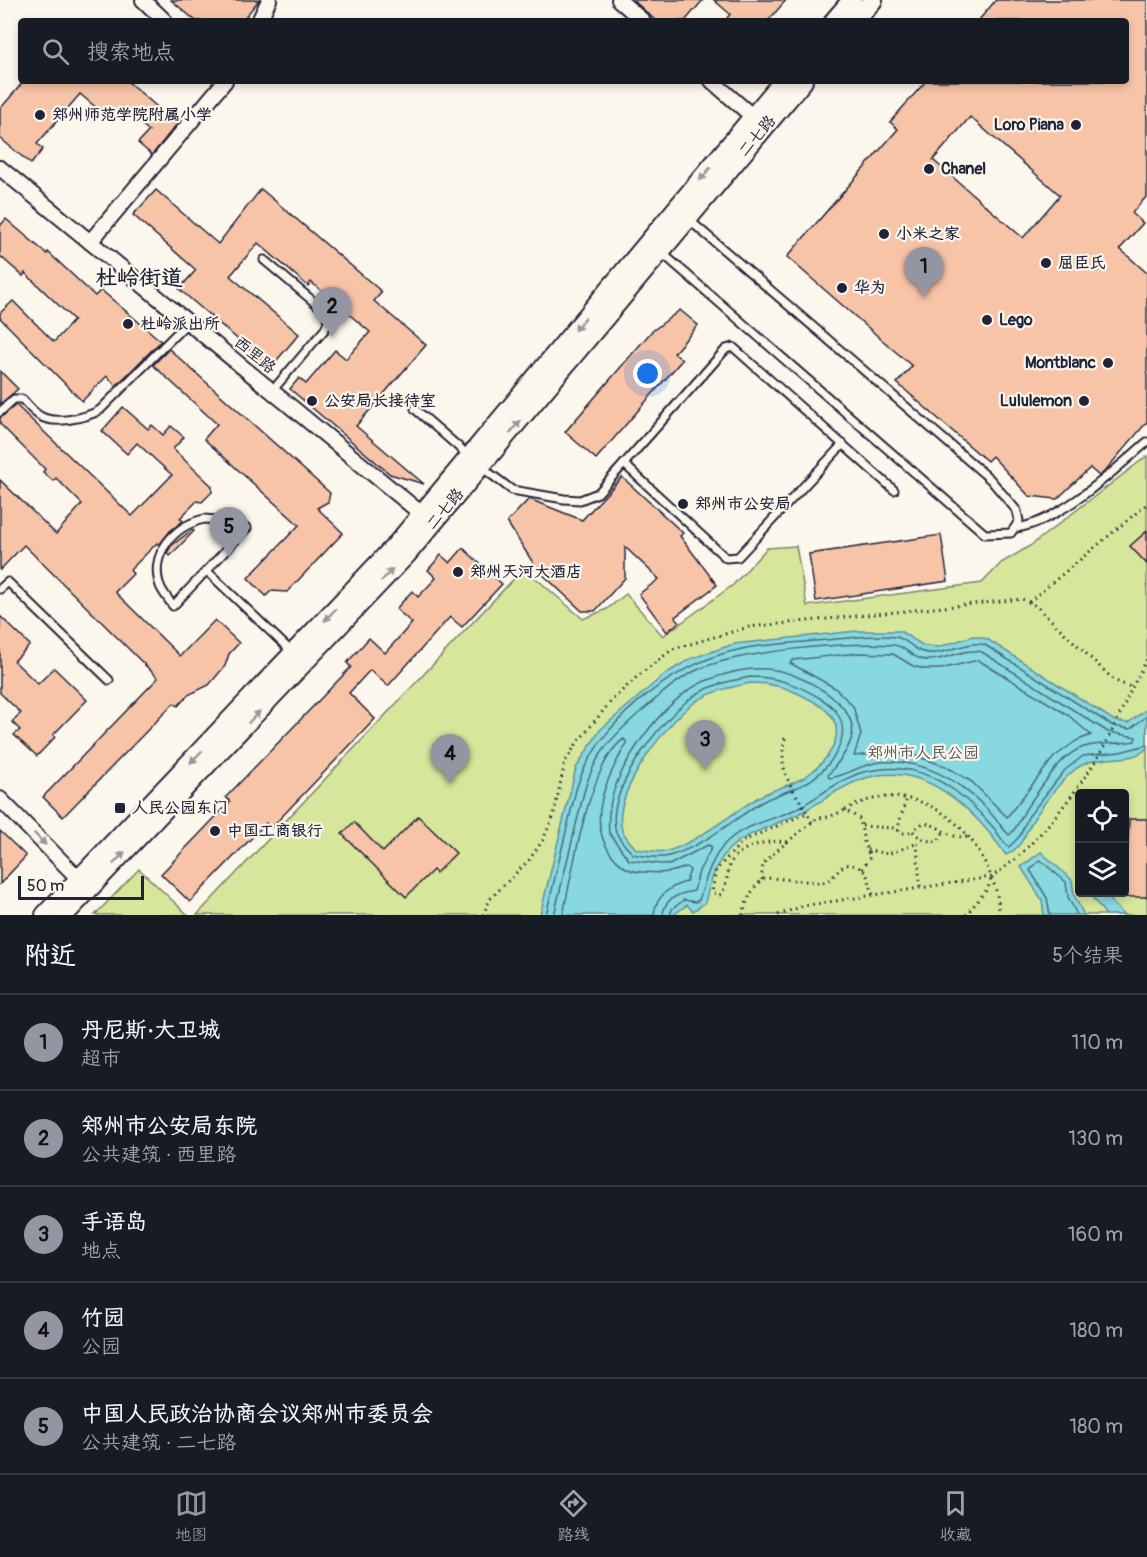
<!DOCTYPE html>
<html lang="zh">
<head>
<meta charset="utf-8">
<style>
  body { margin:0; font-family:Pangolin,"LXGW WenKai TC",sans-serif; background:#242831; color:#f1f3f6 }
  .controls { position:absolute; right:18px; bottom:18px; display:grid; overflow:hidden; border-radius:6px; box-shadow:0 3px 9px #0003 }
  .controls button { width:54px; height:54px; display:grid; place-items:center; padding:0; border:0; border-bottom:2px solid #363941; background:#171b24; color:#f1f3f6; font:30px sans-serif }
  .scale { position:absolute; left:18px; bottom:15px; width:126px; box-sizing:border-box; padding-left:6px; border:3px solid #22223b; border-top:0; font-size:16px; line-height:21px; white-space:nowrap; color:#22223b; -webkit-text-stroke:4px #fbf7ec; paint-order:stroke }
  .you { position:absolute; left:648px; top:374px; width:21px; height:21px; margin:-15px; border:4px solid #fff; border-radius:50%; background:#1a73e8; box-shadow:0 0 0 9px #1a73e833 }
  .badge { display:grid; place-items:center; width:39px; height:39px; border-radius:50%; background:#9495a2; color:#111; font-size:20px; font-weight:700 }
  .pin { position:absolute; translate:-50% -50px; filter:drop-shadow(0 2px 3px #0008) }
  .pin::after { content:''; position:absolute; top:32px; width:21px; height:18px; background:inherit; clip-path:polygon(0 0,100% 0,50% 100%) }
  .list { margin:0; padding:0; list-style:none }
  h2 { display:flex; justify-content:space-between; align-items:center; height:78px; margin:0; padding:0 24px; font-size:26px }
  h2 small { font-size:20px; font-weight:400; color:#9ea1a6 }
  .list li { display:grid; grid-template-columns:39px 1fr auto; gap:18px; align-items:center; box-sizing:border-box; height:96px; padding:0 24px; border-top:2px solid #363941 }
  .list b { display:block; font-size:22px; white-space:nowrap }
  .list p { margin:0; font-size:20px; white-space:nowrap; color:#9ea1a6 }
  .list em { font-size:20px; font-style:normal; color:#9ea1a6 }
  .icon { flex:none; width:33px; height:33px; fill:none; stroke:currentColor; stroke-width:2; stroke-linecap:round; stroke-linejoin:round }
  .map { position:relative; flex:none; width:1147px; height:915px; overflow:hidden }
  .search { position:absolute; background:#171b24; box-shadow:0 3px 9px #0003; left:18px; right:18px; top:18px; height:66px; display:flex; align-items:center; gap:15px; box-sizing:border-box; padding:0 21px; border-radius:6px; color:#9ea1a6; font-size:22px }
  .sheet { height:558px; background:#171b24 }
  nav { display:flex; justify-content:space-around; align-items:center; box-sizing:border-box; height:84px; border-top:2px solid #363941; background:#171b24; font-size:16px; color:#9ea1a6 }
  nav a { display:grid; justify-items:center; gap:3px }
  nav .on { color:#9495a2 }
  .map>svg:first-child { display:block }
</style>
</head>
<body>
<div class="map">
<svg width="1147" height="915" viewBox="0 0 1147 915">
  <rect width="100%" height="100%" fill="#fbf7ec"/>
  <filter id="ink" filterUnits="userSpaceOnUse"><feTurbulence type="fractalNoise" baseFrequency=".0167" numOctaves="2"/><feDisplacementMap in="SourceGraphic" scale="12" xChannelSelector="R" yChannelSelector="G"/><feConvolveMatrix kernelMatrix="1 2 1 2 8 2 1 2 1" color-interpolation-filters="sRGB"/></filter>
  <g filter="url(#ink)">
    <!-- green -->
    <g fill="#d6e69a" stroke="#7c846a" stroke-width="1.5" fill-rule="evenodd">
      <path d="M1147,456V915H197L524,568L583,619L607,609L626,594L663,636L733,585L767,548L796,546L807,606L982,583L1001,563L1030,546ZM1080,794H1124V892H1080Z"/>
      <polygon points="139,869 188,915 95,915"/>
    </g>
    <!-- water -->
    <g fill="#87d8df" stroke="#5f8f9d" stroke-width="1.5" fill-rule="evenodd">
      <path d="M857,631H900L924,646L939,647L973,636L987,639L1115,721L1128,723L1147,709V748C1129,767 1096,749 1071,773C1057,785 1043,805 1033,820C1024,835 1023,847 1006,855C974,809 922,757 860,780C837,788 818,805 796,815C741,840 720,837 705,903L693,911L687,905L673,915H540L576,768L600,730L665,674L690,659L734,644ZM751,683C777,683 797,691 819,705C853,727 831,759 805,777C790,786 773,789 759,797C732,813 698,842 668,851C659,853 646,850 636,849C632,844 625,837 622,830C611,794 667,722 695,702C712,691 731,687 751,683Z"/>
      <polygon points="1041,852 1072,880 1074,895 1084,915 1044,915 1042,900 1021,867"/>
      <polygon points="1089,893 1104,893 1124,915 1106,915"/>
    </g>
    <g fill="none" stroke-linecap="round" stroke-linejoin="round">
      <!-- shore -->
      <g stroke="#4a6b7d" stroke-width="1.5">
        <polygon points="858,653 893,654 913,666 924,669 941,669 978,660 1068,715 1091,735 1076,741 1054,757 1007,817 972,782 945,766 910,754 881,753 854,756 861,734 853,706 835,688 790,663 793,660"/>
        <path d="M750,677C778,677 799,685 823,700C861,724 837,764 806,783C792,791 775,794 760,803C732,821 702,847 669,856C660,859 643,856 633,854C627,848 619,840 616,832C604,792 660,721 690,699C707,685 729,681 750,677Z"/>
        <path d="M546,915L576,790C594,726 670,666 733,651C759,644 788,644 814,641C841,639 869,634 896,637C906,638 913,650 923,652C945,658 964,639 985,645L1113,726L1130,729L1147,716"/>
        <path d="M554,915L584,792C594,756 610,739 637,715C656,699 673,682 695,671C735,651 846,642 893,645C905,645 912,659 925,660C944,662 964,647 982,652L1108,732L1136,737L1135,741C1118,745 1100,742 1084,747C1060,754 1043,786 1029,804C1022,813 1018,829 1009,835C1001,827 994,816 985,807C957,779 922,759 881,762C862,763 845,777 829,778L828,775C837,764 849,750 852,736C858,703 801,674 775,670C753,666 728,672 708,680C678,691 649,726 633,752C617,777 606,803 609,833L629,860L669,865L708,845L712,847L699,871L694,891C680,893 664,898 663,915"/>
        <path d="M563,915C572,874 589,762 624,739L627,743C608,775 585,820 611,854C620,865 627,871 641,872C658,873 670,874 686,867L690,870L686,882C670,886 655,897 654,915"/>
        <path d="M670,915L672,909L684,900L695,902L699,900C706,880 709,863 723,846C741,824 772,821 796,809C817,798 837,781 860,773C875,769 894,767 910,770C944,777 970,801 992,826C998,832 1002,842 1009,847L1020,836L1028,817L1065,770L1083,756L1120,752L1147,745"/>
        <polyline points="1050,915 1047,898 1030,870 1040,860 1066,882 1068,897 1077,915"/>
      </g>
    </g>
    <!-- building -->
    <g fill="#f7c4a8" stroke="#22223b" stroke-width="1.5" fill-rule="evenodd">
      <polygon points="171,0 259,0 242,21 196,21"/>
      <polygon points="633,0 703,0 685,21 656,21"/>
      <polygon points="714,0 786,0 768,21 725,21 730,14"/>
      <path d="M996,0H1147V196L1132,213L1143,223L1120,249L1147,273V422L1104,472L1099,476L1090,468L1057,499L1029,496L992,456L987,461L897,383L912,366L787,257L898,129L890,122L926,81H1126V21H978ZM970,117L1060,195L1023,238L933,160Z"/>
      <polygon points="24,81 127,81 177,124 152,155 138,143 149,131 122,107 111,120 80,94 37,144 43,149 31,164 0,138 0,109"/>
      <polygon points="261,189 382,292 374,301 426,345 356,426 424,484 390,474 290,389 299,378 306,384 335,350 346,359 370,332 311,282 308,286 258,243 230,276 299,334 277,360 263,361 179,289 196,270 133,215 156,190 218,244"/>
      <polygon points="6,219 47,254 48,252 95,296 101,290 161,341 116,386 107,376 82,401 0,318 0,313 13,301 54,342 74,320 25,273 23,276 0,256 0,226"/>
      <polygon points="680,310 698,325 674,353 682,360 596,459 565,432 651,332"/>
      <polygon points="169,349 330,493 328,502 317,508 343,533 287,592 271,591 266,596 248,578 299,525 204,439 217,424 153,365"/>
      <polygon points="0,371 18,389 0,404"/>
      <polygon points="16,405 132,516 172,475 137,443 127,454 102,431 123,407 148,429 152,425 163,435 171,426 184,437 173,449 212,486 212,492 202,502 197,501 180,518 183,521 170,531 159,545 157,543 130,570 133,574 115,592 180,656 215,620 239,643 229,654 225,666 209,685 188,695 178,706 174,703 63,817 43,797 158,678 24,545 0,570 0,480 56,534 82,504 56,478 53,481 43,472 45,469 0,424 0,418"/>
      <polygon points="622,477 683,533 680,536 717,585 675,617 679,622 667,632 639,594 659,579 625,547 625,578 595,611 582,611 537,569 507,522 529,499 582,520"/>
      <polygon points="192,530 194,531 170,556 167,553 171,546"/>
      <polygon points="1147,531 1147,564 1130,546"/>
      <polygon points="941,535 948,581 816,601 809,554"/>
      <polygon points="463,548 502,584 462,627 450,617 388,686 370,670 349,693 375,719 271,828 266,823 190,902 161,874 230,802 226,797 351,667 347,663 369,638 385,653 412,623 396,609 412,591 418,597 436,578 428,570 441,555 450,563"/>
      <polygon points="0,616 30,645 14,661 38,684 54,668 87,700 53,735 55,737 37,756 14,735 20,730 12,722 21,713 0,693"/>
      <polygon points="418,816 456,853 436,873 433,870 406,897 342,834 354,822 383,852"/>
      <polygon points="1129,819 1147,819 1147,897 1125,897 1125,846 1128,846"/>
      <polygon points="0,831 26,856 0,884"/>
    </g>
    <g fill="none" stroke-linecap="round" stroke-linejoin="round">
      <defs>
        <g id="lane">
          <polyline points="661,252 985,534 1011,533 1019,521 1017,511 990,479 688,219"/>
          <polyline points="264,260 326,312 328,322 325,329 272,391"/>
          <polyline points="415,409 470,457"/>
          <path d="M0,412L14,399H22C28,405 33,412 40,416C54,425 86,418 100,410L188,322"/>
          <polyline points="624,464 726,558 738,557 843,444"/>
          <polyline points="480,466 512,490 564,499 580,500 598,493 726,349 733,347 894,490"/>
          <path d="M204,519L228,521L247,528L173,606C169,600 163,593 160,586C149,554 174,526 204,519Z"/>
          <path d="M1016,528C1058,523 1115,470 1147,442"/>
          <polyline points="207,571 292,652"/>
          <polyline points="0,589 8,582 109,680"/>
        </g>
        <g id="street">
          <polyline points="143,0 165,21"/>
          <polyline points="619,0 643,21"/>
          <polyline points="259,21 269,0"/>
          <polyline points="712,81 752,116"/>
          <polyline points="0,168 429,520"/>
          <polyline points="90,242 225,81"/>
          <polyline points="0,799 79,879"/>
        </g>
        <g id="secondary">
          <polyline points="834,21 852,0"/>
          <polyline points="855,21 873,0"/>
          <polyline points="45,915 396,545 783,81"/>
          <polyline points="64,915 407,554 803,81"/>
        </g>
      </defs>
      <!-- lane casing -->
      <use href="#lane" stroke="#22223b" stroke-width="11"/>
      <!-- street casing -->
      <use href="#street" stroke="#22223b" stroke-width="18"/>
      <!-- secondary casing -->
      <use href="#secondary" stroke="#22223b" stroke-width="22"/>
      <!-- path -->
      <g stroke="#22223b" stroke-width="3" stroke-dasharray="1.5 4.5" stroke-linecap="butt">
        <polyline points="1029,602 1147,504"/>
        <path d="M785,738C776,778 797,790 812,823"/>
        <path d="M845,810C903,777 962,811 987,867C994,882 1000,898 998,915"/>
        <polyline points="862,826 893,828 904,833 913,832"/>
        <polyline points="899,831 899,822 907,798"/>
        <path d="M943,833L938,841C928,842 919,839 913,831L923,823C944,825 941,838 969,837"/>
        <path d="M787,842C771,839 738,846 731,863C726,873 728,887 720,895L712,892L716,870L743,841L807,813"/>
        <polyline points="917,843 920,888"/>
        <polyline points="867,850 888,854 918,843"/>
        <path d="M762,880C762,874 761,866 766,861C781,845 800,833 817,818L829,817L845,810L860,819L864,843L870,857L862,870"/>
        <polyline points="483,915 490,899 529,860 543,840 553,817 565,762 577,743 612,700 639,675 673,649 749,627 1022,599 1036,606 1115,681 1131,687"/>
        <path d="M743,915C745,903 753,886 763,879C769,876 812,883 823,882C838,879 839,858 858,867C869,872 870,885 873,895"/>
        <path d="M778,915L803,906L991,877C1029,854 1071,799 1095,762C1115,730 1128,692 1147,659"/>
        <polyline points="966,915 988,888 991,879"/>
      </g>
      <!-- lane -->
      <use href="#lane" stroke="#fbf7ec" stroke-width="7"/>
      <!-- street -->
      <use href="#street" stroke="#fbf7ec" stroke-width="14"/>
      <!-- secondary -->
      <use href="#secondary" stroke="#fbf7ec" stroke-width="18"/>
    </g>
    <!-- one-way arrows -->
    <defs><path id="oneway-solid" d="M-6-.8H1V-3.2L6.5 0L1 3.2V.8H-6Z" transform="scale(1.5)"/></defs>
    <g fill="#99979c">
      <use href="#oneway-solid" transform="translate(705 174) rotate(130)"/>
      <use href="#oneway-solid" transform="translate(580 324) rotate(130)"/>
      <use href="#oneway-solid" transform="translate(515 427) rotate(-50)"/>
      <use href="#oneway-solid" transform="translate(387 575) rotate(-47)"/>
      <use href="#oneway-solid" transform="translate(330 615) rotate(133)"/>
      <use href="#oneway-solid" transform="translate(254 717) rotate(-46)"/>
      <use href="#oneway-solid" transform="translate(196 757) rotate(134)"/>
      <use href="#oneway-solid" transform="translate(40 839) rotate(45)"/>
      <use href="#oneway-solid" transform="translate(119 858) rotate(-46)"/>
    </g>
  </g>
  <!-- markers -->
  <g fill="#22223b" stroke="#fbf7ec" stroke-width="2">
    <circle cx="40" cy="115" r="6"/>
    <circle cx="1076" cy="125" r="6"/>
    <circle cx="929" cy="169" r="6"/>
    <circle cx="884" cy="234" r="6"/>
    <circle cx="1046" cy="263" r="6"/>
    <circle cx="842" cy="288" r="6"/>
    <circle cx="987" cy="320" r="6"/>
    <circle cx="128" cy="324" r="6"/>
    <circle cx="1108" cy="363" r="6"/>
    <circle cx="312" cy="401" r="6"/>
    <circle cx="1084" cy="401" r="6"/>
    <circle cx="683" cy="504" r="6"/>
    <circle cx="458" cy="572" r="6"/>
    <rect x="114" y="802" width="12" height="12" rx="3"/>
    <circle cx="215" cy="831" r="6"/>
  </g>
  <g text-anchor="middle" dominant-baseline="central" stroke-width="4.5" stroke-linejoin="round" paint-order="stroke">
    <!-- poi labels -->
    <g font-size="16" font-weight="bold" fill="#22223b" stroke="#fbf7ec" text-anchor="start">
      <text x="52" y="115">郑州师范学院附属小学</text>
      <text x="1064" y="125" text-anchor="end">Loro Piana</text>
      <text x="941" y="169">Chanel</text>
      <text x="896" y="234">小米之家</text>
      <text x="1058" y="263">屈臣氏</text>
      <text x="854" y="288">华为</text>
      <text x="999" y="320">Lego</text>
      <text x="140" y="324">杜岭派出所</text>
      <text x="1096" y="363" text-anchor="end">Montblanc</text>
      <text x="324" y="401">公安局长接待室</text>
      <text x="1072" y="401" text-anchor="end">Lululemon</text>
      <text x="695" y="504">郑州市公安局</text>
      <text x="470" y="572">郑州天河大酒店</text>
      <text x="132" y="808">人民公园东门</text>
      <text x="227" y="831">中国工商银行</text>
    </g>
    <!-- street labels -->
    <g font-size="16" fill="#22223b" stroke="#fbf7ec">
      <text transform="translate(757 136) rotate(-50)">二七路</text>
      <text transform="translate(255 355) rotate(39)">西里路</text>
      <text transform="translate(445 509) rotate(-50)">二七路</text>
    </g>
    <!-- park labels -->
    <g font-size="16" fill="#4f5353" stroke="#fbf7ec">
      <text x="923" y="753">郑州市人民公园</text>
    </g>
    <!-- district labels -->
    <g font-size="22" font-weight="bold" fill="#22223b" stroke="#fbf7ec">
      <text x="139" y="278">杜岭街道</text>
    </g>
  </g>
</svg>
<div class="controls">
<button><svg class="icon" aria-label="locate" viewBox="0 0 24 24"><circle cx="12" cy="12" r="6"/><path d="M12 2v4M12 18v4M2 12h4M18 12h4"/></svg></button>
<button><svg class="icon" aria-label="layers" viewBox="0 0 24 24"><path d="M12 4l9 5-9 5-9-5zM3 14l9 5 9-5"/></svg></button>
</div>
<div class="scale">50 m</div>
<div class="you"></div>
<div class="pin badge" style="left:924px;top:297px">1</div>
<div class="pin badge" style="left:332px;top:337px">2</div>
<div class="pin badge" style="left:705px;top:770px">3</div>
<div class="pin badge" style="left:450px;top:784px">4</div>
<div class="pin badge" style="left:229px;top:557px">5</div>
<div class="search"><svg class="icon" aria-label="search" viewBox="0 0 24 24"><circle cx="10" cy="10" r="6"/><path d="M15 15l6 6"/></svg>搜索地点</div>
</div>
<section class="sheet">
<h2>附近<small>5个结果</small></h2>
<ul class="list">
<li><span class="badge">1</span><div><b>丹尼斯·大卫城</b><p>超市</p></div><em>110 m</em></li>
<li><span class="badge">2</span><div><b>郑州市公安局东院</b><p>公共建筑 · 西里路</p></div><em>130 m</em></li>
<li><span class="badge">3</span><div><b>手语岛</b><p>地点</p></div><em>160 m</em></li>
<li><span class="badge">4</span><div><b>竹园</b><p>公园</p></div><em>180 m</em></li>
<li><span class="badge">5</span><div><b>中国人民政治协商会议郑州市委员会</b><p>公共建筑 · 二七路</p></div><em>180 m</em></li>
</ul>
</section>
<nav>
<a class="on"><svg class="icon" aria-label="map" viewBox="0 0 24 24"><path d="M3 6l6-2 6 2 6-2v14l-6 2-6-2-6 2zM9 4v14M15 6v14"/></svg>地图</a>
<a><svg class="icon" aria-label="directions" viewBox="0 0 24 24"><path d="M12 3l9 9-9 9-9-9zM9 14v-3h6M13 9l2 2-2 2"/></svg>路线</a>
<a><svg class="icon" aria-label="saved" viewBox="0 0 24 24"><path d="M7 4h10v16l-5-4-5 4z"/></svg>收藏</a>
</nav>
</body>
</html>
